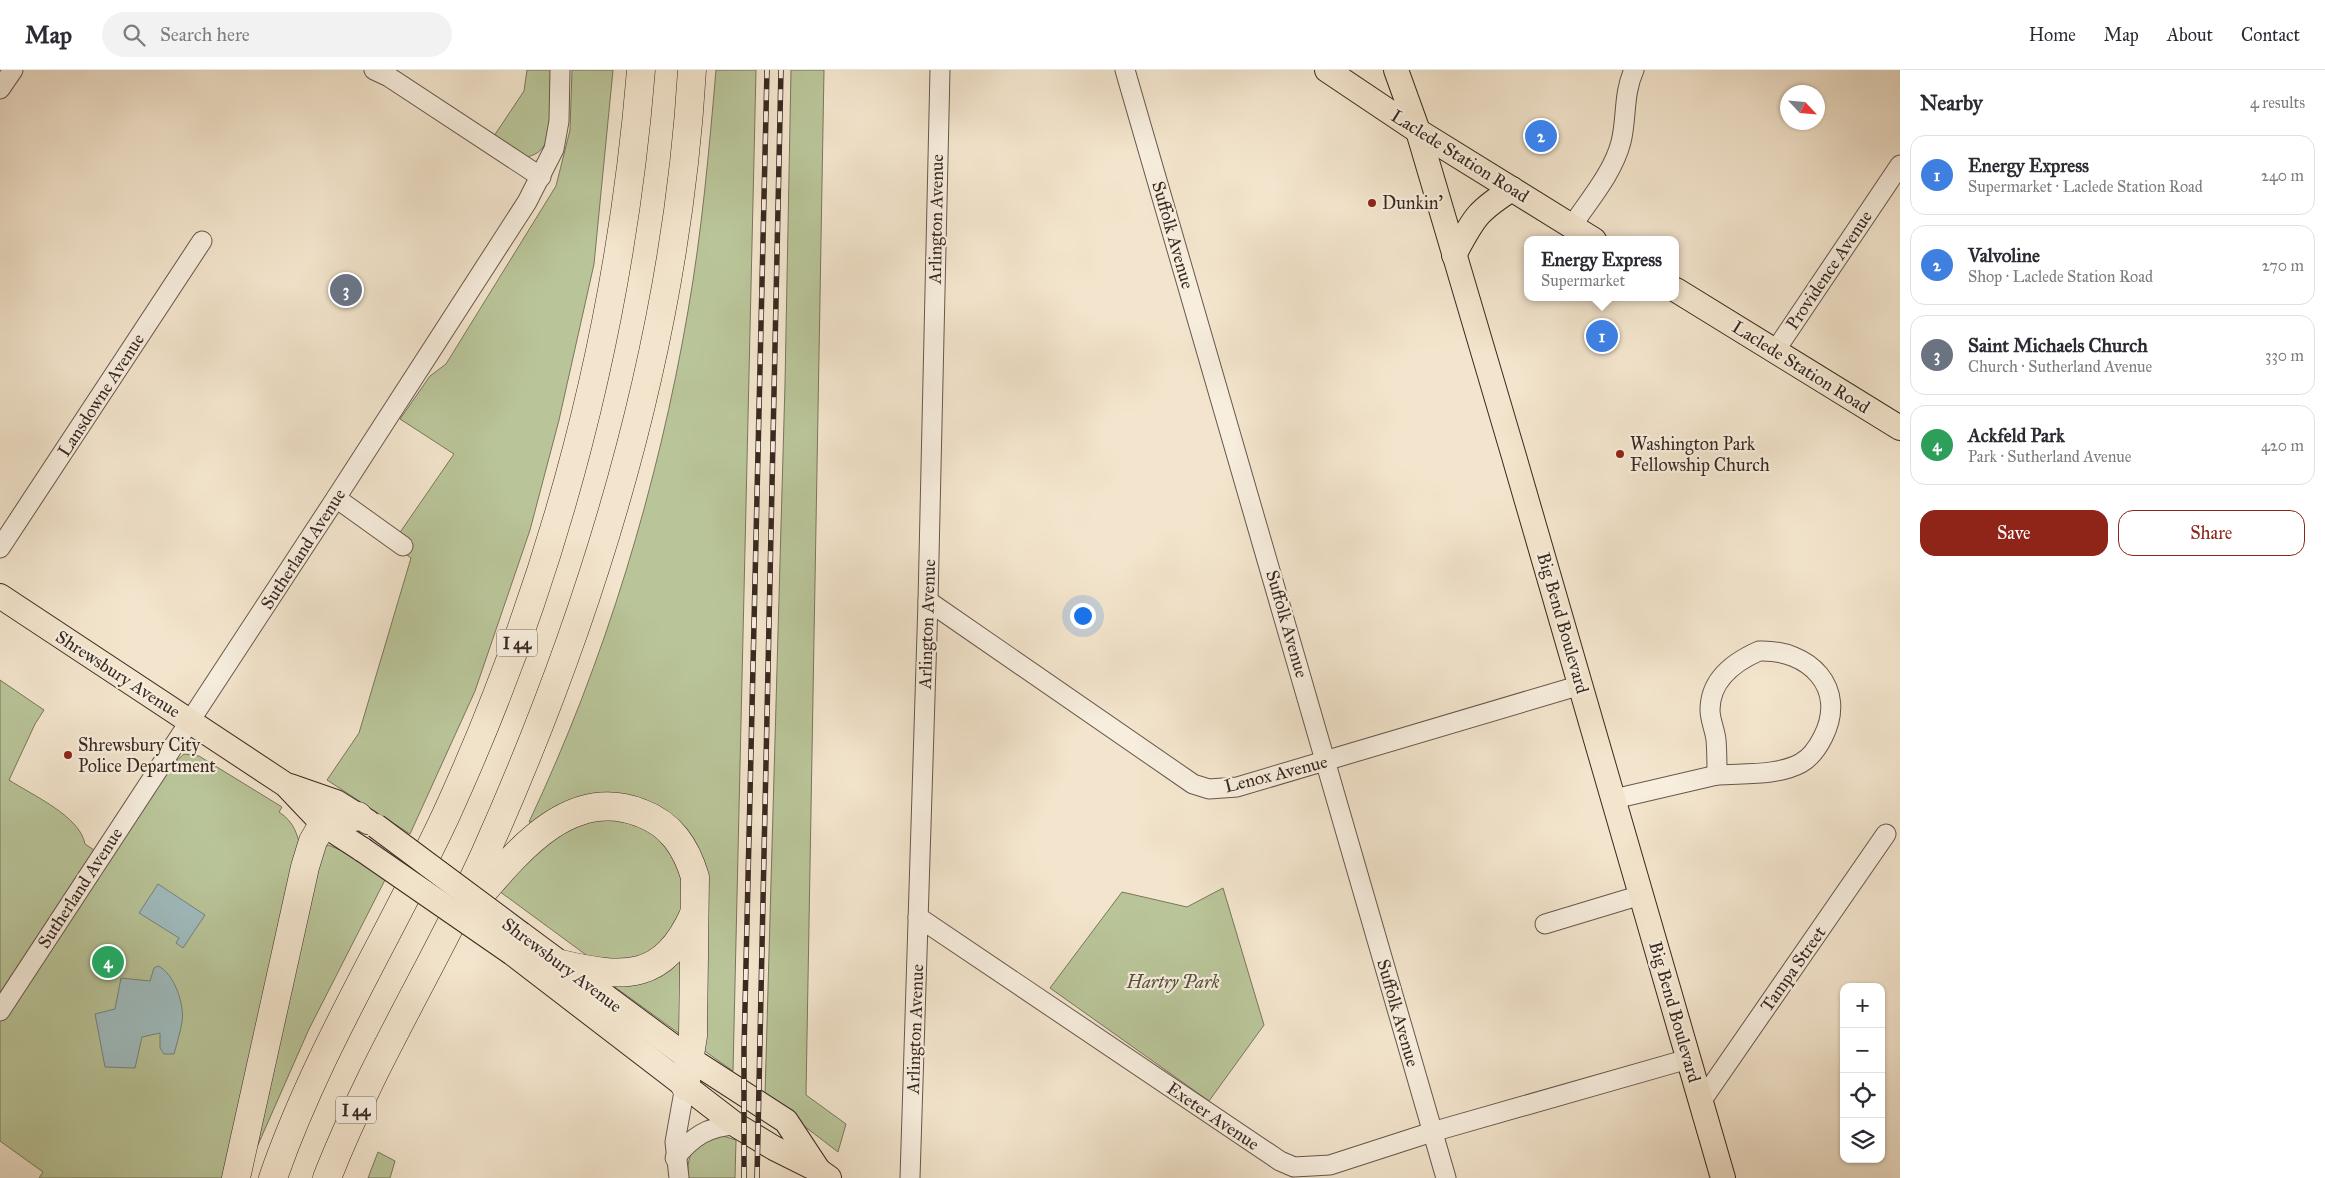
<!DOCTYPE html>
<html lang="en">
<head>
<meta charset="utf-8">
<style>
  body { margin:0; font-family:"IM FELL Great Primer",serif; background:#f2f2f3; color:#2b2b33 }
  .controls { position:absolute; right:15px; bottom:15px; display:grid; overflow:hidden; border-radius:10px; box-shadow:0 1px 4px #0004 }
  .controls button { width:45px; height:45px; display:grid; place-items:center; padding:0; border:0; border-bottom:1px solid #e1e1e2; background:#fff; color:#2b2b33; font:25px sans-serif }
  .compass { position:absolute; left:1780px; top:15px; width:45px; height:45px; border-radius:50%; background:#fff; box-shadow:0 1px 4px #0004; rotate:116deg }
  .you { position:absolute; left:1082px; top:545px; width:18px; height:18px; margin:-12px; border:4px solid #fff; border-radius:50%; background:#1a73e8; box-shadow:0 0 0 8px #1a73e833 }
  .badge { display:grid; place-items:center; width:32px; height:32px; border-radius:50%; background:#8f2418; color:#fff; font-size:16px; font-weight:700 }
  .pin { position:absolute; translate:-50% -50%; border:2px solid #fff; box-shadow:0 1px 5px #0006 }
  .popup { position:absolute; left:1524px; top:166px; width:155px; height:65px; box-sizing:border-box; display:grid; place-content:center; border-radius:10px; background:#fff; filter:drop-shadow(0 1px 4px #0005); font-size:16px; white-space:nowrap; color:#7c7c81 }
  .popup b { font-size:19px; color:#2b2b33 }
  .popup::after { content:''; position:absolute; left:50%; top:100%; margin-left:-10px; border:10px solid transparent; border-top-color:#fff }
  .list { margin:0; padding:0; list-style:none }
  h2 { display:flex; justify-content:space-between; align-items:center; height:65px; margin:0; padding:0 20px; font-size:21px }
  h2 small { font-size:16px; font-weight:400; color:#7c7c81 }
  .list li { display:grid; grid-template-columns:32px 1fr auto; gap:15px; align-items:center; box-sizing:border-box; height:80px; margin:0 10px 10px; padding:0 10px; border:1px solid #e1e1e2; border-radius:15px }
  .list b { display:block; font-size:19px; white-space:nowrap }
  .list p { margin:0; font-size:16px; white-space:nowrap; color:#7c7c81 }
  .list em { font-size:16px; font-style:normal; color:#7c7c81 }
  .actions { display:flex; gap:10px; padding:15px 20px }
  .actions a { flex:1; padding:11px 0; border:1px solid #8f2418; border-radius:15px; text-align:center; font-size:18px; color:#8f2418 }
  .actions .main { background:#8f2418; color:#fff }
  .icon { flex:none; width:28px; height:28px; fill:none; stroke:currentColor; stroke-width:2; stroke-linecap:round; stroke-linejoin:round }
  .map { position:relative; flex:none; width:1900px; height:1108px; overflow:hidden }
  header { display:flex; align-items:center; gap:30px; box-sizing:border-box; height:70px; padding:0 25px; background:#fff; border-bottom:1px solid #e1e1e2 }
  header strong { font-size:24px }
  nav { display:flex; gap:28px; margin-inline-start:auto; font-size:18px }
  .search { width:350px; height:45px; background:#f2f2f3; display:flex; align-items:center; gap:12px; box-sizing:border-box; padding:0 18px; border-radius:28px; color:#7c7c81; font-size:19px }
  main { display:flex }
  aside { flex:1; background:#fff }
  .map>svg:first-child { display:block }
</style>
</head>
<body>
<header>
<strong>Map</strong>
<div class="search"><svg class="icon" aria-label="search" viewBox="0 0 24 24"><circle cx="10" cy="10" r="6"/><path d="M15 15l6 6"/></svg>Search here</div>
<nav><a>Home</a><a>Map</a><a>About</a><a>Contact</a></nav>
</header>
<main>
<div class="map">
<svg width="1900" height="1108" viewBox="0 0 1900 1108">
  <rect width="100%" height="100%" fill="#f3e5cd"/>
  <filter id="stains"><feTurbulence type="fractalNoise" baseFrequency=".004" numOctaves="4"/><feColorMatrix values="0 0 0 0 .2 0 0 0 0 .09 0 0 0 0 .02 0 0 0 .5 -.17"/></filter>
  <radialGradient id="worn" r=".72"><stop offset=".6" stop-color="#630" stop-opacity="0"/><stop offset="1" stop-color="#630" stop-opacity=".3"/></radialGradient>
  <!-- green -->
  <g fill="#b9c599" stroke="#79765d">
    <path d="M527,0H553C552,18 554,63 543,77C539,83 534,85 527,87L494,66L524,21Z"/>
    <polygon points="572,0 613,0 594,194 559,350 530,460 475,621 410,764 327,710 359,663 411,488 392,474 454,384 400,349 430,306 446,294 556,116 570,60"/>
    <path d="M716,0H756L733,1001L699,977L704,813L671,748L529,752C605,591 658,416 688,241C702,161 709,81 716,0Z"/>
    <polygon points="791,0 824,0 806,1025 846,1054 838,1082 765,1026 785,314"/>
    <path d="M0,610L44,640L35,654L9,710C32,725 80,746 85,774L109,790L175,692L184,684L199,686L282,737L279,742C294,752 297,763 301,780L229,1108H39L43,1102L0,1071Z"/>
    <polygon points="611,745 659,764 684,803 681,853 651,888 593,890 499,821 520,790 567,757"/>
    <polygon points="328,775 353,785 386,808 309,959 257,1077 319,781"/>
    <polygon points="1223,818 1264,955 1209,1031 1050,918 1122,822 1187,837"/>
    <polygon points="680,882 684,967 608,912"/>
    <path d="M723,1066L736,1070L735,1108H688C686,1082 696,1069 723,1066Z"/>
    <polygon points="378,1082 395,1091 390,1108 368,1108"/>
  </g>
  <!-- water -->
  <g fill="#9fbdc0" stroke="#768180">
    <polygon points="158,814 205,845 183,878 176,873 179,868 139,843"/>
    <path d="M158,896C174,903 185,935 182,952C180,963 177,973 174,984H164L160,978V963L142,967L135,998L105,997L95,944L115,939L121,908L150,911L154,898Z"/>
  </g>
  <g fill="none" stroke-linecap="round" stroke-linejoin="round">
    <defs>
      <g id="minor">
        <polyline points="374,0 389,7 541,107"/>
        <polyline points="1125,0 1446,1108"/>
        <polyline points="0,19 13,0"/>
        <path d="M1572,156C1589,130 1613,103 1621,72C1627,48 1623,24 1634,0"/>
        <polyline points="1775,281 1900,95"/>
        <polyline points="336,428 403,476"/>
        <polyline points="0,478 202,171"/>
        <polyline points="928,531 1193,714 1209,719 1237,717 1581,615"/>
        <path d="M1759,581C1809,579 1848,618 1823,667C1818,677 1810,688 1801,693C1777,706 1744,703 1717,705C1717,694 1717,682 1716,670C1715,660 1710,650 1710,640C1710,610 1734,592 1759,581Z"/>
        <polyline points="1614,729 1717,705"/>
        <polyline points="918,847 1280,1091 1294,1097 1330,1095 1432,1062 1688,989"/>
        <polyline points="1545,854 1641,825"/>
        <polyline points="0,941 336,428 527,132 554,79 559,51 560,0"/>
        <polyline points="1700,1033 1886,764"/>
        <path d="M675,1088C692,1067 708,1056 736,1055"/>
        <polyline points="679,1108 675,1072 685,1016"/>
        <polyline points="910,1108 928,531 940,0"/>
      </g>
      <g id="major">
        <polyline points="1327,0 1418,61 1594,170"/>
        <polyline points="1396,0 1418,61 1513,383 1723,1108"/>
        <path d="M1454,185C1474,148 1476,142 1512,119"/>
        <polyline points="1676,220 1900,358"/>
        <polyline points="0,526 286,715 323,754 363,780"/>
        <polyline points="290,716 336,732 368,752"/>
        <polyline points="521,864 690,989 786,1051 817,1098"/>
        <polyline points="512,883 736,1055 774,1078 818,1100 829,1108"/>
      </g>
      <g id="highway">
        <path d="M468,839C511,790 566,713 641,743C671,754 686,777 695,807L693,966L685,1016"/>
        <path d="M561,894C625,909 664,911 694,844"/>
        <polyline points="236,1108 305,797 313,771 323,754 358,746"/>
        <path d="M273,1108C317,981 389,867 446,745C554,509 620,259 641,0"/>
        <path d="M327,1108C371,995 435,894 485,784C596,536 676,273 692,0"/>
      </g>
    </defs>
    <!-- minor casing -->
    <use href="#minor" stroke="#68574c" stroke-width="21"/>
    <!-- major casing -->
    <use href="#major" stroke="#392821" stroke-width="26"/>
    <!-- highway casing -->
    <use href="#highway" stroke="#392821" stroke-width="29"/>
    <!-- minor -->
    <use href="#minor" stroke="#f7eede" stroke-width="19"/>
    <!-- major -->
    <use href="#major" stroke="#f3e5cd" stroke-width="24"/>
    <!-- highway -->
    <use href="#highway" stroke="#f3e5cd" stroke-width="28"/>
    <defs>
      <g id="rail">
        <polyline points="744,1108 744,980 767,0"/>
        <polyline points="757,1108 781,0"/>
      </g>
    </defs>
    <!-- rail casing -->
    <use href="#rail" stroke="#392821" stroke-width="5.5"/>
    <!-- rail -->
    <use href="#rail" stroke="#f7eede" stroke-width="4" stroke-dasharray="11" stroke-linecap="butt"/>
    <defs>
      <g id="major-bridge">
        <polyline points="376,756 521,864"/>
        <polyline points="363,780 512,883"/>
      </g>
    </defs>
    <!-- major-bridge casing -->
    <use href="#major-bridge" stroke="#392821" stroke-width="26" stroke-linecap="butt"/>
    <!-- major-bridge -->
    <use href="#major-bridge" stroke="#f3e5cd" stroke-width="24"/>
  </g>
  <!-- markers -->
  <g fill="#8f2418" stroke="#f7eede" stroke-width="2">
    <circle cx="1372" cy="133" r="5"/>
    <circle cx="1620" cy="384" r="5"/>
    <circle cx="68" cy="685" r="5"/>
  </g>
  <g text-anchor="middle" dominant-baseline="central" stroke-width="4.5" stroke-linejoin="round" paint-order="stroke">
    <!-- shield labels -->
    <g fill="#f7eede" stroke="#72635a" stroke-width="1">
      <rect x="497" y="559.5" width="40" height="27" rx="4"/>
      <rect x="336" y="1026.5" width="40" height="27" rx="4"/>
    </g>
    <g font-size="16" font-weight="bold" fill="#392821">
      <text x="517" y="573">I 44</text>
      <text x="356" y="1040">I 44</text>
    </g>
    <!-- street labels -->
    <g font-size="18" fill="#392821" stroke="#f7eede">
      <text transform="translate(1460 86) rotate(32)">Laclede Station Road</text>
      <text transform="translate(936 149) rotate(-89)">Arlington Avenue</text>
      <text transform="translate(1173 165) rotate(74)">Suffolk Avenue</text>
      <text transform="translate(1829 200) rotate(-56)">Providence Avenue</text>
      <text transform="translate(1801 297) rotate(32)">Laclede Station Road</text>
      <text transform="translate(101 325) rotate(-57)">Lansdowne Avenue</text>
      <text transform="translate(303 479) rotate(-57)">Sutherland Avenue</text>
      <text transform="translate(1563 553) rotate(74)">Big Bend Boulevard</text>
      <text transform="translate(927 554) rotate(-88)">Arlington Avenue</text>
      <text transform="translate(1287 554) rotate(74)">Suffolk Avenue</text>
      <text transform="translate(118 604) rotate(33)">Shrewsbury Avenue</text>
      <text transform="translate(1276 704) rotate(-14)">Lenox Avenue</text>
      <text transform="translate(80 818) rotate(-57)">Sutherland Avenue</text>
      <text transform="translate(562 895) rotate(37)">Shrewsbury Avenue</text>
      <text transform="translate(1793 899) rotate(-55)">Tampa Street</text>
      <text transform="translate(1675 942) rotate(74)">Big Bend Boulevard</text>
      <text transform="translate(1398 943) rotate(74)">Suffolk Avenue</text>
      <text transform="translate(915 959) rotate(-88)">Arlington Avenue</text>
      <text transform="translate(1213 1046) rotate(34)">Exeter Avenue</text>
    </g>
    <!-- poi labels -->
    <g font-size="18" fill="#392821" stroke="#f7eede" text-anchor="start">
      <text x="1382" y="133">Dunkin'</text>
      <text x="1630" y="374">Washington Park<tspan x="1630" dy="21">Fellowship Church</tspan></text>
      <text x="78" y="675">Shrewsbury City<tspan x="78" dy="21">Police Department</tspan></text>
    </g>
    <!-- park labels -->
    <g font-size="18" font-style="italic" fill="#594f3f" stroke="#f7eede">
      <text x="1173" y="912">Hartry Park</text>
    </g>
  </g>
  <rect width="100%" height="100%" filter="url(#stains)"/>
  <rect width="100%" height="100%" fill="url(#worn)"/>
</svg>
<div class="controls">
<button>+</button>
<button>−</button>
<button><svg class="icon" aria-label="locate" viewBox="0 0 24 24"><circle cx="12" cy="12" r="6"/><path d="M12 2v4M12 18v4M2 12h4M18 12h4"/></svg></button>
<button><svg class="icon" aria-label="layers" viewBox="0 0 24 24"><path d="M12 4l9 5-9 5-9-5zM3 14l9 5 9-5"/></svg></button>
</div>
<svg class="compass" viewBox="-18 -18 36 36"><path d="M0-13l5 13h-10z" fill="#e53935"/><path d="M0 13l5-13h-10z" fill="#7c7c81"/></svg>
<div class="you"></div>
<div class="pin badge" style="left:1602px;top:266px;background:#3f7fe0">1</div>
<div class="popup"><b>Energy Express</b>Supermarket</div>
<div class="pin badge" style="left:1541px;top:66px;background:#3f7fe0">2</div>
<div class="pin badge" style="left:346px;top:220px;background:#6b7280">3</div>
<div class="pin badge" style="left:108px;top:892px;background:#2e9e5b">4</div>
</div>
<aside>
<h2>Nearby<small>4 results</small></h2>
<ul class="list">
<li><span class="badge" style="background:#3f7fe0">1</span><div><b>Energy Express</b><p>Supermarket · Laclede Station Road</p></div><em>240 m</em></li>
<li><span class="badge" style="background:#3f7fe0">2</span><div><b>Valvoline</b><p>Shop · Laclede Station Road</p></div><em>270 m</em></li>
<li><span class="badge" style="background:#6b7280">3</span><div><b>Saint Michaels Church</b><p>Church · Sutherland Avenue</p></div><em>330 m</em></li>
<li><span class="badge" style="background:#2e9e5b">4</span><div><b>Ackfeld Park</b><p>Park · Sutherland Avenue</p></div><em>420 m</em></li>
</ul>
<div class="actions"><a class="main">Save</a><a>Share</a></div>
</aside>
</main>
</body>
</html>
